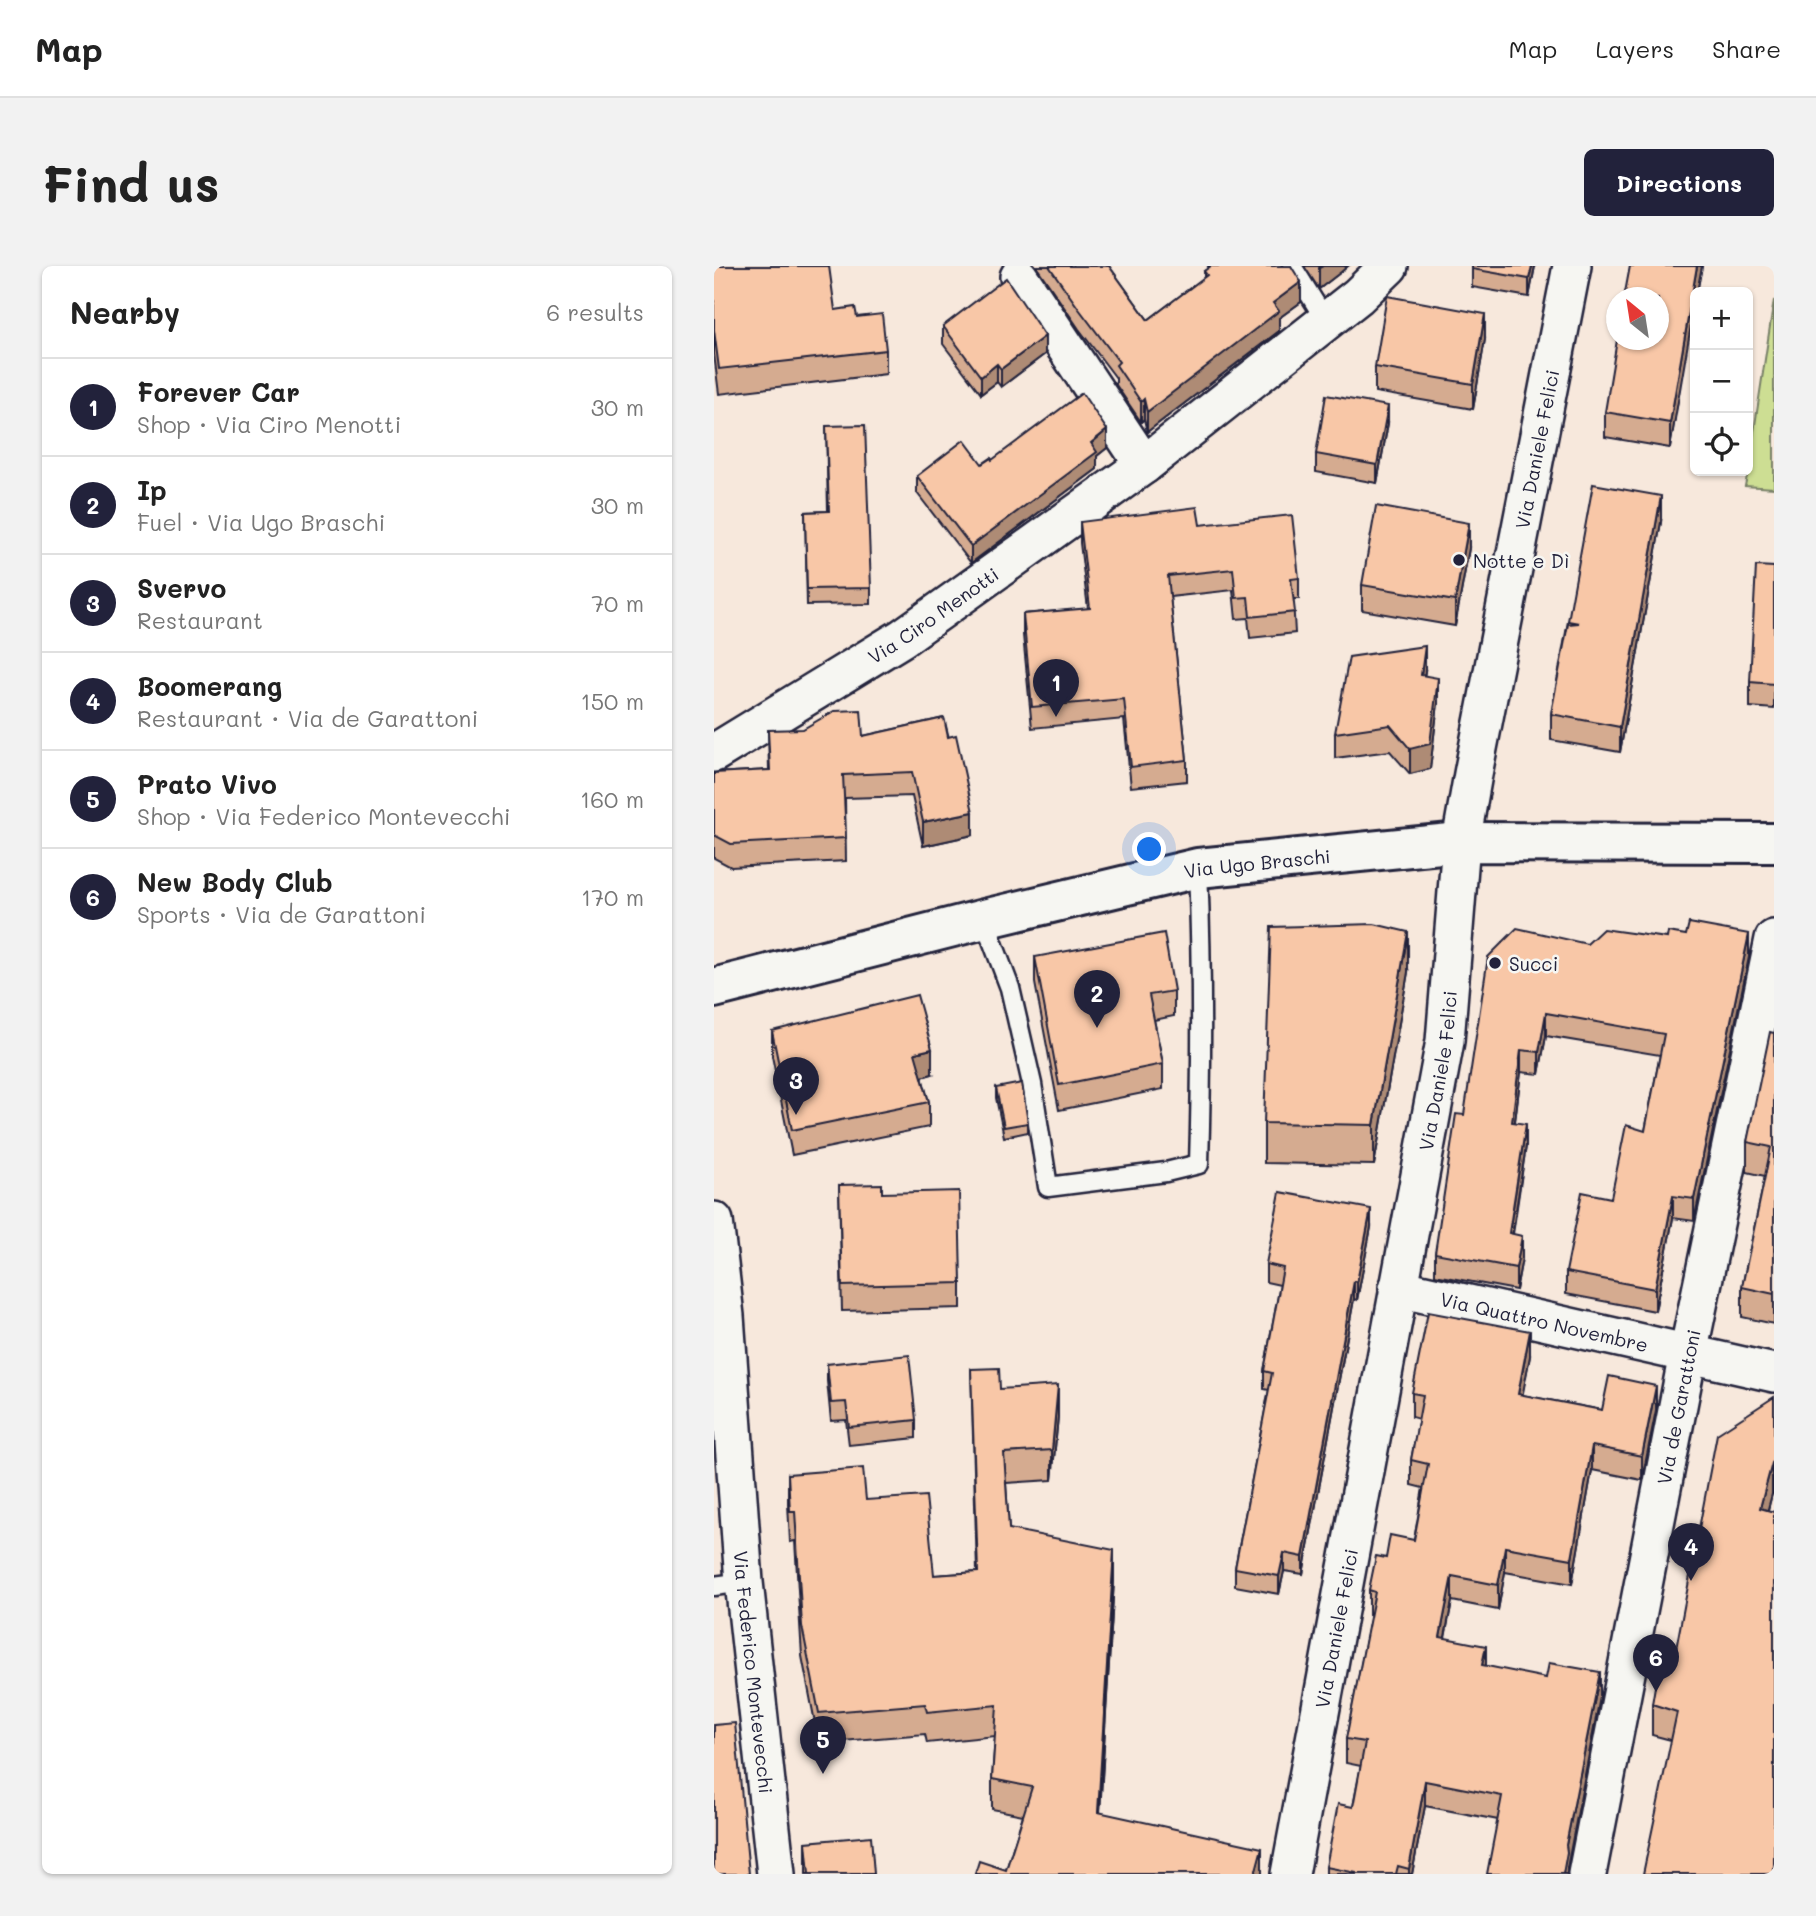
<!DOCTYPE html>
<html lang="en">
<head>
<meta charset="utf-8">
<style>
  body { margin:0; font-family:Mali,sans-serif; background:#f2f2f2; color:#222 }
  .controls { position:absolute; right:21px; top:21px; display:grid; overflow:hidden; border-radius:10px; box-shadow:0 2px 5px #0004 }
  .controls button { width:63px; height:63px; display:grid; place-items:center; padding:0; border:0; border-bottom:2px solid #e0e0e0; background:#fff; color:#222; font:35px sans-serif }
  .compass { position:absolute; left:892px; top:21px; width:63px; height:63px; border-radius:50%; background:#fff; box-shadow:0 2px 5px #0004; rotate:330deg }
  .you { position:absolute; left:436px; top:584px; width:24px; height:24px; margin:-18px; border:5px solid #fff; border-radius:50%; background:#1a73e8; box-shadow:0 0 0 10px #1a73e833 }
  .badge { display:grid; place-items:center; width:46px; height:46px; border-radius:50%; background:#22223b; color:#fff; font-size:23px; font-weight:700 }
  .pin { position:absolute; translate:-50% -58px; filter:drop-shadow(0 2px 4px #0008) }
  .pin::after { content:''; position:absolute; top:37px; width:24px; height:21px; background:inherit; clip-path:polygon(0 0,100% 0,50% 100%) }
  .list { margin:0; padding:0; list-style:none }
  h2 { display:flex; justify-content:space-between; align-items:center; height:91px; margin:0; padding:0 28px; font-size:30px }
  h2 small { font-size:23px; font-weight:400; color:#767676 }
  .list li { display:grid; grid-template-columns:46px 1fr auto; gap:21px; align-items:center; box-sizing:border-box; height:98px; padding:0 28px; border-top:2px solid #e0e0e0 }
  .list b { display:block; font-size:26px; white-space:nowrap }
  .list p { margin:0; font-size:23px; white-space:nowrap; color:#767676 }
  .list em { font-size:23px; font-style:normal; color:#767676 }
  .icon { flex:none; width:38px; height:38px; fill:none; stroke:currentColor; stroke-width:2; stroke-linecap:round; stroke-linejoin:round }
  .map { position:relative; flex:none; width:1060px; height:1608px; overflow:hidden; border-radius:10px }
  header { display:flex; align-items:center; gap:42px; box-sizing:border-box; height:98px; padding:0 35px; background:#fff; border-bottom:2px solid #e0e0e0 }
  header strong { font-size:33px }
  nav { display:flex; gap:38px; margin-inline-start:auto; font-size:24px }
  .intro { display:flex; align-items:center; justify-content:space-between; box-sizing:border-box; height:168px; padding:0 42px }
  h1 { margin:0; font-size:49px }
  .button { padding:18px 32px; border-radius:10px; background:#22223b; color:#fff; font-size:24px; font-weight:700 }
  main { display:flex; gap:42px; padding:0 42px }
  aside { flex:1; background:#fff; border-radius:10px; box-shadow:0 2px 5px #0004 }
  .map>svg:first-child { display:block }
</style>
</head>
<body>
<header>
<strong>Map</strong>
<nav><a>Map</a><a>Layers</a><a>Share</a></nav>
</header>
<div class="intro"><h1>Find us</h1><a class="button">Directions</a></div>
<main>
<aside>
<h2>Nearby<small>6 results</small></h2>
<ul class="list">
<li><span class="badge">1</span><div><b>Forever Car</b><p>Shop · Via Ciro Menotti</p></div><em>30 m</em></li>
<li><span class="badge">2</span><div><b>Ip</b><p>Fuel · Via Ugo Braschi</p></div><em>30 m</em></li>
<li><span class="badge">3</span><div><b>Svervo</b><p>Restaurant</p></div><em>70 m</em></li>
<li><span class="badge">4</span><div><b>Boomerang</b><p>Restaurant · Via de Garattoni</p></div><em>150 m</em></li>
<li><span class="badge">5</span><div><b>Prato Vivo</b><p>Shop · Via Federico Montevecchi</p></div><em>160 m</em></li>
<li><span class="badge">6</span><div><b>New Body Club</b><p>Sports · Via de Garattoni</p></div><em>170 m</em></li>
</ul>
</aside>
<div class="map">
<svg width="1060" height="1608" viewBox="0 0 1060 1608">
  <rect width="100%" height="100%" fill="#f7e8dc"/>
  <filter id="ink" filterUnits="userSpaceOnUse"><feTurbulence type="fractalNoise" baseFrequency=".0143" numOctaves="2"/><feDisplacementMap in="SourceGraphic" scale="14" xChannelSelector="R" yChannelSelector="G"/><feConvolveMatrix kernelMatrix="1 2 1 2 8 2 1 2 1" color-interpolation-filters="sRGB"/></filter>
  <g filter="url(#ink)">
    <!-- green -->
    <polygon fill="#cdde93" stroke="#788067" stroke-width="2" points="1060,34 1060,222 1031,220 1034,205"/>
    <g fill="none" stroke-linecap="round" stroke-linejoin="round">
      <defs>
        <g id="service">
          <polyline points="578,0 612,55"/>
          <path d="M270,653L296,722L318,818L334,921L452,906L485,898C488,799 488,701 484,602"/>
          <polyline points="0,1320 30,1316"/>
        </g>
        <g id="minor">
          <polyline points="305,11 430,199"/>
          <path id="s1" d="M0,487L188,372L310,285L430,199L644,30L675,0"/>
          <path id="s2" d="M0,955L11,1050L30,1316L62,1608"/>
          <path id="s3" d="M684,1022L1060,1107"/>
          <path id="s4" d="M576,1608L731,775L747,576L759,508L858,0"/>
          <path id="s5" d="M873,1608L974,1088L1060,673"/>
        </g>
        <g id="primary">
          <path id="s6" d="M0,722L270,653L484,602L747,576L1060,577"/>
        </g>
      </defs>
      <!-- service casing -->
      <use href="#service" stroke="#22223b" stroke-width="23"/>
      <!-- minor casing -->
      <use href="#minor" stroke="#22223b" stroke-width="42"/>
      <!-- primary casing -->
      <use href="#primary" stroke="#22223b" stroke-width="44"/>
      <!-- service -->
      <use href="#service" stroke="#f6f6f2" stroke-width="18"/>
      <!-- minor -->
      <use href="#minor" stroke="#f6f6f2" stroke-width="37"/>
      <!-- primary -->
      <use href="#primary" stroke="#f6f6f2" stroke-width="38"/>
    </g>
    <!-- wall -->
    <g fill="#d5ab90" stroke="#22223b" stroke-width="2">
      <polygon points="0,0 121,44 143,51 172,84 172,108 5,128 0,88"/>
      <polygon points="322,0 395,0 434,54 490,12 490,5 495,2 494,0 577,0 587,36 565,52 565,65 433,166 430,153 427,156 402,119 402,112 365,63"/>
      <polygon points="590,0 634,0 627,6 605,23"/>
      <polygon points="821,0 815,31 758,21 758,3"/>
      <polygon points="988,0 983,26 981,26 956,182 891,171 891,146"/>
      <polygon points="229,60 331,88 287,121 283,116 267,128 229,78"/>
      <polygon points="771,73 759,143 661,126 661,101"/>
      <polygon points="674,157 663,217 602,206 602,188"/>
      <polygon points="112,160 157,322 157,338 93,339 91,246 114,245"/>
      <polygon points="393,182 383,190 383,203 257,297 203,227 203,210 268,198 278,194"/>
      <polygon points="366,256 486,259 585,312 585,333 579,333 581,367 536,372 534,352 522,353 519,324 456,331 473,494 473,515 417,521 410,453 318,462 309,369 309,348 374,343 366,277"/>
      <polygon points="947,256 906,486 837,474 837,448 854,355"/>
      <polygon points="755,282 741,360 648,344 648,319"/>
      <polygon points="1060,301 1060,443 1036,441 1036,416"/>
      <polygon points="711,405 710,410 724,437 716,503 696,508 676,485 621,492 621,467"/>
      <polygon points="230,452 259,569 209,580 198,530 131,532 132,595 17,601 0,592 0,507 55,504 54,464 149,470"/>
      <polygon points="873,678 1035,691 980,955 959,952 941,1045 852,1028 852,1006 897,932 931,865 946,789 832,770 825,808 807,806 801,856 812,880 799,968 808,992 802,1024 721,1009 721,987 750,849"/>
      <polygon points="321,691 460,725 460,750 440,754 449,798 449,823 345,844 321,717"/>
      <polygon points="694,706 660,899 550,897 550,857"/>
      <polygon points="58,765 218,808 208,811 215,836 215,861 78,889 58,790"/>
      <polygon points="1060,767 1060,1058 1028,1051 1028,1021 1051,910 1033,906 1033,876"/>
      <polygon points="282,822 314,857 314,866 290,871 282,832"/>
      <polygon points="125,919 168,927 247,1017 247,1042 128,1045"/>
      <polygon points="657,961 643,1034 640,1033 589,1308 570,1305 565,1328 521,1320 521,1302 555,1124 550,1123 550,1105 566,1019 552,1016 552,998"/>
      <polygon points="816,1090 808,1129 888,1144 942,1144 928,1214 878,1204 858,1318 791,1306 784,1344 738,1335 731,1372 772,1400 886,1431 853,1602 853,1608 784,1554 711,1540 698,1608 612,1608 612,1601 639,1541 647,1500 632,1497 632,1473 657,1349 655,1349 655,1324 672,1292 700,1274 709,1222 697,1219 697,1194 705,1153 698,1151 698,1127"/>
      <polygon points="113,1098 202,1154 202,1172 135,1179 132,1154 117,1155 113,1115"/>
      <polygon points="257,1103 286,1123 344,1150 338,1214 292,1217 295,1263 400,1314 386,1547 548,1608 292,1604 309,1549 278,1543 278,1513 281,1470 213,1477 211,1468 105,1477 88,1390 81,1275 76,1276 74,1238 74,1208 152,1234 220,1309 263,1306"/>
      <polygon points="1060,1131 1060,1228 1058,1228 1054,1244 957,1474 938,1469 938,1438 962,1383"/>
      <polygon points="92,1576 160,1608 92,1608"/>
    </g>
    <!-- shaded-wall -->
    <g fill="#ae8b75" stroke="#22223b" stroke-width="2">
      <polygon points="609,0 634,0 627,6 605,23 605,2"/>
      <polygon points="818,0 821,0 815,31 815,13"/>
      <polygon points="983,0 988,0 983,26 981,26 981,36 956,182 956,157"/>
      <polygon points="587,16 587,36 565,52 565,65 433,166 433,146 559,37"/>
      <polygon points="771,48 771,73 759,143 759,118"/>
      <polygon points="331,70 331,88 287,121 287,103"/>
      <polygon points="283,98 283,116 267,128 267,111"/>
      <polygon points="430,133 430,153 427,156 427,136"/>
      <polygon points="674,140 674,157 663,217 663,199"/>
      <polygon points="393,164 393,182 383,190 383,203 257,297 257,280"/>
      <polygon points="947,230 947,256 906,486 906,461"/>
      <polygon points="755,257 755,282 741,360 741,335"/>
      <polygon points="711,380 711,405 707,435 707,409"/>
      <polygon points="724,412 724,437 716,503 696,508 696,483"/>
      <polygon points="259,546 259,569 209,580 209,556"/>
      <polygon points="694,666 694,706 660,899 660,859"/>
      <polygon points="1035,668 1035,691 980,955 980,933"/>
      <polygon points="832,747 832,770 825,808 825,786"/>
      <polygon points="218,783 218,808 201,813 201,787"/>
      <polygon points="807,784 807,806 798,878 798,856"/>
      <polygon points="812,858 812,880 795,989 795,967"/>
      <polygon points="959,930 959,952 941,1045 941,1023"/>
      <polygon points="657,943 657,961 643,1034 643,1016"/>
      <polygon points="808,970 808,992 802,1024 802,1002"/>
      <polygon points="640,1015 640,1033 589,1308 589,1291"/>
      <polygon points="816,1065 816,1090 804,1153 804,1128"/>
      <polygon points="344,1119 344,1150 338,1214 338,1184"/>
      <polygon points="942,1120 942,1144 928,1214 928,1190"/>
      <polygon points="878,1180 878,1204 858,1318 858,1293"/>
      <polygon points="1058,1197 1058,1228 1046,1272 1046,1242"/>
      <polygon points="791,1281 791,1306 784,1344 784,1319"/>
      <polygon points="400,1284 400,1314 384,1576 384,1546"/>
      <polygon points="570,1287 570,1305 565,1328 565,1310"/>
      <polygon points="738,1310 738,1335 726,1396 726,1371"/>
      <polygon points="772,1380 772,1405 768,1399"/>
      <polygon points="886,1406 886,1431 853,1602 853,1608 849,1608 852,1579"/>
      <polygon points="711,1515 711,1540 698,1608 695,1608 695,1603"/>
      <polygon points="548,1582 548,1608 541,1608"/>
    </g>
    <!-- building -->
    <g fill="#f8c7a7" stroke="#22223b" stroke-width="2">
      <polygon points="0,0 115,0 121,44 141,41 143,51 168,48 172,84 5,103 0,64"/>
      <polygon points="335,0 395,0 434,54 493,9 490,5 497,0 577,0 587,16 559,37 565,45 433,146 430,133 427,136 402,99 405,96 365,43"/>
      <polygon points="758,0 818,0 815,13 758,3"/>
      <polygon points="916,0 983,0 956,157 891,146 903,74 944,74 944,32 910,32"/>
      <polygon points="292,12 331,70 287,103 283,98 267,111 229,60"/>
      <polygon points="673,30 771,48 759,118 661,101"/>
      <polygon points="368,127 393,164 377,177 383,186 257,280 203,210 250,174 268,198 277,192 278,194"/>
      <polygon points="612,129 674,140 663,199 602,188"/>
      <polygon points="151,159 157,322 93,323 91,246 115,245 112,160"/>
      <polygon points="879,218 947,230 906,461 837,448 854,358 865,357 854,355"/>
      <polygon points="662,240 755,257 741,335 648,319"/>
      <polygon points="483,241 486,259 578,249 585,312 577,313 581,346 536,351 534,331 522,332 519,303 454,310 473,494 417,501 410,433 318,441 309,348 376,342 366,256"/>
      <polygon points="1042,300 1060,301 1060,418 1036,416"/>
      <polygon points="711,380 707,409 724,412 716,478 696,483 676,459 621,467 635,391"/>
      <polygon points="147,444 149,470 230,452 234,471 242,469 259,546 209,556 198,506 129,509 132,572 17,578 0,569 0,507 56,504 54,464 89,463 120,445"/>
      <polygon points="975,657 1035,668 980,933 959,930 941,1023 852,1006 868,926 897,932 912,859 931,865 950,768 832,747 825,786 807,784 798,856 812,858 795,967 808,970 802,1002 721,987 742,848 750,849 774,691 803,662 873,678 889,663 953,672 954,666 972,669"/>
      <polygon points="660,658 694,666 660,859 550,857 557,661"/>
      <polygon points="450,667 460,725 435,729 449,798 345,819 321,691"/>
      <polygon points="203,729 218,783 201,787 215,836 78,864 58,765"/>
      <polygon points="1056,766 1060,767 1060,1028 1028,1021 1057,881 1033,876"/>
      <polygon points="308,817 314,857 290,861 282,822"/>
      <polygon points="168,918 168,927 245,925 247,1017 128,1020 125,919"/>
      <polygon points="566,926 657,943 643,1016 640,1015 589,1291 570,1287 565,1310 521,1302 558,1107 550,1105 569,1002 552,998"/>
      <polygon points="714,1046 816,1065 804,1128 888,1144 895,1110 942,1120 928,1190 878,1180 858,1293 791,1281 784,1319 738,1310 726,1371 772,1380 768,1399 832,1412 835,1397 886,1406 852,1579 853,1586 849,1608 773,1608 788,1530 711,1515 695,1603 684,1600 682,1608 643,1608 643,1607 612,1601 624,1538 639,1541 651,1476 632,1473 661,1326 655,1324 662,1290 672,1292 676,1269 700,1274 714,1198 697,1194 709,1129 698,1127"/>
      <polygon points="195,1089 202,1154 135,1161 132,1136 117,1137 113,1098"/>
      <polygon points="285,1102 286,1123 344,1119 338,1184 290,1187 295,1263 400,1284 384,1546 548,1582 541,1608 261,1608 265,1595 292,1604 318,1521 278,1513 283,1439 213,1446 211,1438 105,1447 88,1360 81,1245 76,1245 74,1208 149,1202 152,1234 212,1230 220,1309 264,1306 257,1103"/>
      <polygon points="1060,1131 1060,1198 1058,1197 1046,1242 1060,1246 1060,1608 929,1608 963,1446 938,1438 948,1379 962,1383 1003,1168"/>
      <polygon points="21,1457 35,1608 0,1608 0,1459"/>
      <polygon points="157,1570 160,1608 95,1608 92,1576"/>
    </g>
  </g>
  <!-- markers -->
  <g fill="#22223b" stroke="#f6f6f2" stroke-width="2.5">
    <circle cx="745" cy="294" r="7"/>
    <circle cx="781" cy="697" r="7"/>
  </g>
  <g text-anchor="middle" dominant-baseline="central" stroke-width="5" stroke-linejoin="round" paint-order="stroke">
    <!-- street labels -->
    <g font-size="19" fill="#22223b" stroke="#f6f6f2">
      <text stroke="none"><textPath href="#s4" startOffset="1447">Via Daniele Felici</textPath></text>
      <text stroke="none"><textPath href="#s1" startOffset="259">Via Ciro Menotti</textPath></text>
      <text stroke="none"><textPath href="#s6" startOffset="558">Via Ugo Braschi</textPath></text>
      <text stroke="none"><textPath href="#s4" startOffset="817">Via Daniele Felici</textPath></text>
      <text stroke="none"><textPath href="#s3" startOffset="150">Via Quattro Novembre</textPath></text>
      <text stroke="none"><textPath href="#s5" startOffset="476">Via de Garattoni</textPath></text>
      <text stroke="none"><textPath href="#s4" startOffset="250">Via Daniele Felici</textPath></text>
      <text stroke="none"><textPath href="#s2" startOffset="453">Via Federico Montevecchi</textPath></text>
    </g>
    <!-- poi labels -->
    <g font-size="19" fill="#22223b" stroke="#f6f6f2" text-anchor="start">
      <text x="759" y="294">Notte e Dì</text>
      <text x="795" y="697">Succi</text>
    </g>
  </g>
</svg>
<div class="controls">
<button>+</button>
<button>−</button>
<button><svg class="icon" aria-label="locate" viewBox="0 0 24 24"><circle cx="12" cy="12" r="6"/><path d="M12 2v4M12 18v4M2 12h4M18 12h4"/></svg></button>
</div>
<svg class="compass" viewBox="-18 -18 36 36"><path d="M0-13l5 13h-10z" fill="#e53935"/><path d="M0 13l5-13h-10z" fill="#767676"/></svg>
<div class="you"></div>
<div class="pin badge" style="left:342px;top:451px">1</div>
<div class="pin badge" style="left:383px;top:762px">2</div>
<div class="pin badge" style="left:82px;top:849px">3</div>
<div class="pin badge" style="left:977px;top:1315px">4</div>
<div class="pin badge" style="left:109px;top:1508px">5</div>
<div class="pin badge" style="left:942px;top:1426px">6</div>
</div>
</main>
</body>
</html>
